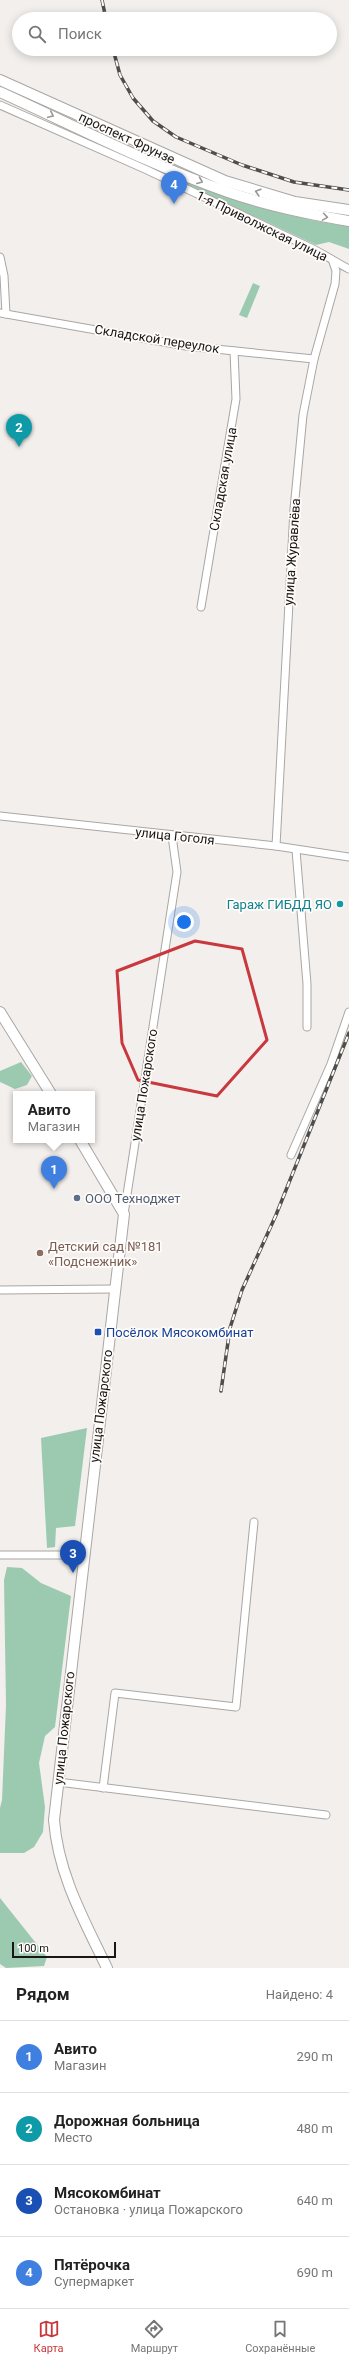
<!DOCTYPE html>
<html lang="ru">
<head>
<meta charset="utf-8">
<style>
  body { margin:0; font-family:Roboto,sans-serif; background:#f6f6f6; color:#222 }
  .scale { position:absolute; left:12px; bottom:10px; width:104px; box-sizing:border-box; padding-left:4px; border:2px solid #181716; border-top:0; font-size:11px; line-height:14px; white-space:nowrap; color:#181716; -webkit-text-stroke:3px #fffcfa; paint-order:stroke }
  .you { position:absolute; left:184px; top:922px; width:14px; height:14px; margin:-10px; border:3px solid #fff; border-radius:50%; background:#1a73e8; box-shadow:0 0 0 6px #1a73e833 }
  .badge { display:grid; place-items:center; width:26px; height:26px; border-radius:50%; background:#c8383d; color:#fff; font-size:13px; font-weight:700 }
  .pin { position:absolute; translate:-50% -33px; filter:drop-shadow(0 1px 2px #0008) }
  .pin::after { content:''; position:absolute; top:21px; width:14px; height:12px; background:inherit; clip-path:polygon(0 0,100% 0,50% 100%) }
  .popup { position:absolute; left:13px; top:1091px; width:82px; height:52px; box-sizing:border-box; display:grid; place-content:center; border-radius:0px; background:#fff; filter:drop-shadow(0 1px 3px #0005); font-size:13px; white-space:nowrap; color:#767676 }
  .popup b { font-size:15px; color:#222 }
  .popup::after { content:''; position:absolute; left:50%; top:100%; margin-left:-8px; border:8px solid transparent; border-top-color:#fff }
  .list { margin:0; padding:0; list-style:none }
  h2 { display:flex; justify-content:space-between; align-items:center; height:52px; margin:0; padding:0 16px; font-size:17px }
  h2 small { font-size:13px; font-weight:400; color:#767676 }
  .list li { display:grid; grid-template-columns:26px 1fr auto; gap:12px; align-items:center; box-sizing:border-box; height:72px; padding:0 16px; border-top:1px solid #e0e0e0 }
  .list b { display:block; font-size:15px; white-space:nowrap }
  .list p { margin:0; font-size:13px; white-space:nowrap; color:#767676 }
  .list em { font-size:13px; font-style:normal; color:#767676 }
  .icon { flex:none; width:22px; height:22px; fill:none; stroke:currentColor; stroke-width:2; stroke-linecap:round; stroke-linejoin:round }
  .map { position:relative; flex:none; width:349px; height:1968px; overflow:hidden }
  .search { position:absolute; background:#fff; box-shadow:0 2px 10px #0003; left:12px; right:12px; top:12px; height:44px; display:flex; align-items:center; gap:10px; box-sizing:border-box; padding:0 14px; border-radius:22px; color:#767676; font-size:15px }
  .sheet { height:340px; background:#fff }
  nav { display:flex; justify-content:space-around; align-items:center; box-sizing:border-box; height:56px; border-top:1px solid #e0e0e0; background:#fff; font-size:11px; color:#767676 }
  nav a { display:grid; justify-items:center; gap:2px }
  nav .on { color:#c8383d }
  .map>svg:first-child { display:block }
</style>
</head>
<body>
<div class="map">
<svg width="349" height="1968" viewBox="0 0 349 1968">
  <rect width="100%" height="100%" fill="#f2efec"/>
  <!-- green -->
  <g fill="#9bcab1">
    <path d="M160,168C223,195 280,218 349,226V249L329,242L316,245L162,173Z"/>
    <polygon points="253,283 260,286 247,318 239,315"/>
    <polygon points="21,1062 32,1076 27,1085 15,1089 0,1082 0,1071"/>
    <polygon points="87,1428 75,1526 56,1528 55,1547 47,1548 41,1438"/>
    <polygon points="7,1567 22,1568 41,1583 71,1596 55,1727 45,1736 39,1763 45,1807 43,1832 34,1847 24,1853 0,1853 0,1808 2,1800 6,1705 4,1580"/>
    <polygon points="0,1898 47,1957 44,1966 6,1968 0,1964"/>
  </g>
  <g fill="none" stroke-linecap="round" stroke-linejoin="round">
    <defs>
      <g id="street">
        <path d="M0,105L147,170L309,247C324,254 335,262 349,269"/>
        <polyline points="0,257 4,276 6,314"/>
        <polyline points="0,313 186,346 314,359"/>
        <polyline points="201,607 236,399 234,351"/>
        <polyline points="0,816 276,846 349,857"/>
        <polyline points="276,846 294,509 303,415 314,359 335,284 336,271 333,262"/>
        <polyline points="296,850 307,984 307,1027"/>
        <polyline points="291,1155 331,1064 349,1012"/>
        <polyline points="124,1214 177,872 172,836"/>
        <polyline points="0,1290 115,1289"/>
        <polyline points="0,1555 83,1555"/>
        <polyline points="58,1782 326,1815"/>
        <polyline points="103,1788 115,1693 236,1707 254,1522"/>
      </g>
      <g id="secondary">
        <polyline points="0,80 225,181 295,202 349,210"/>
        <path d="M0,92C75,126 150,165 228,192C268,206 308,214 349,221"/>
        <polyline points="0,1012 51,1094"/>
        <path d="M80,1140L124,1214L54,1820C58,1874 84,1920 107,1968"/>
      </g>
    </defs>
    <!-- street casing -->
    <use href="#street" stroke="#aaa6a4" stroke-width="9"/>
    <!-- secondary casing -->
    <use href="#secondary" stroke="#aaa6a4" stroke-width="12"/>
    <!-- street -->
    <use href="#street" stroke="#fff" stroke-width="7"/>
    <!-- secondary -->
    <use href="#secondary" stroke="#fff" stroke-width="10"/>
    <defs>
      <g id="rail">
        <polyline points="102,0 106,19"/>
        <polyline points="113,49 120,75 133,98 153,121 176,137 242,165 294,182 349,190"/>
        <polyline points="221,1391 230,1328 242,1290 276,1215 349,1033"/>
      </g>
    </defs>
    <!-- rail casing -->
    <use href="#rail" stroke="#4f4e4c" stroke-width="3.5"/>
    <!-- rail -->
    <use href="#rail" stroke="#fffcfa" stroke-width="2" stroke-dasharray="6" stroke-linecap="butt"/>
  </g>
  <!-- one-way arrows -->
  <defs><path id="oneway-chevron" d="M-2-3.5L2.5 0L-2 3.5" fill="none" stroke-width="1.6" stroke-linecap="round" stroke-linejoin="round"/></defs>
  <g stroke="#979796">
    <use href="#oneway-chevron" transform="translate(51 115) rotate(25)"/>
    <use href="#oneway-chevron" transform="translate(200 181) rotate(21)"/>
    <use href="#oneway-chevron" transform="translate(258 192) rotate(-163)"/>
    <use href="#oneway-chevron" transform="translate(325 217) rotate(9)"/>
  </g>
  <!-- marked area -->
  <path fill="none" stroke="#c8383d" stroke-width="3" stroke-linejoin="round" d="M195,941L242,949L267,1040L217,1096L138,1080L122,1043L117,971Z"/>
  <!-- markers -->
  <circle fill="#0f9aa8" stroke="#fffcfa" stroke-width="1.5" cx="340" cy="904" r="4"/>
  <circle fill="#5c6f8a" stroke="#fffcfa" stroke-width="1.5" cx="77" cy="1198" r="4"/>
  <circle fill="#8d6e63" stroke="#fffcfa" stroke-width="1.5" cx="40" cy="1253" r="4"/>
  <rect fill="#1a4fb4" stroke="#fffcfa" stroke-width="1.5" x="94" y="1328" width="8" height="8" rx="2"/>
  <g text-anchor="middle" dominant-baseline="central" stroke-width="3.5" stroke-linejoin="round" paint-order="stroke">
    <!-- street labels -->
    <g font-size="13" fill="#181716" stroke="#fffcfa">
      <text transform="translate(127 138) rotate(25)">проспект Фрунзе</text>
      <text transform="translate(262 226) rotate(26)">1-я Приволжская улица</text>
      <text transform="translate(157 339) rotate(9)">Складской переулок</text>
      <text transform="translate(223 479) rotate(-80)">Складская улица</text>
      <text transform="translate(292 552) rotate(-86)">улица Журавлёва</text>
      <text transform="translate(175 836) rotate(6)">улица Гоголя</text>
      <text transform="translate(144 1085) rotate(-81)">улица Пожарского</text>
      <text transform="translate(101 1406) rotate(-83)">улица Пожарского</text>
      <text transform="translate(64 1728) rotate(-84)">улица Пожарского</text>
    </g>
    <!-- culture labels -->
    <g font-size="13" fill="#0d838f" stroke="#fffcfa" text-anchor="end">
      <text x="332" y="904">Гараж ГИБДД ЯО</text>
    </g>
    <!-- service labels -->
    <g font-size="13" fill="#4e5e75" stroke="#fffcfa" text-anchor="start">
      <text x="85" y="1198">ООО Техноджет</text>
    </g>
    <!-- education labels -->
    <g font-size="13" fill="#785e54" stroke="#fffcfa" text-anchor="start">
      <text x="48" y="1246">Детский сад №181<tspan x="48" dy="15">«Подснежник»</tspan></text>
    </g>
    <!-- transit labels -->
    <g font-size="13" fill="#164399" stroke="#fffcfa" text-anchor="start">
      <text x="106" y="1332">Посёлок Мясокомбинат</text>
    </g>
  </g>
</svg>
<div class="scale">100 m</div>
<div class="you"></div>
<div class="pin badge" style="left:54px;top:1189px;background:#3f7fe0">1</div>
<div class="popup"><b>Авито</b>Магазин</div>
<div class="pin badge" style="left:19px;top:447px;background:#0f9aa8">2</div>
<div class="pin badge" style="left:73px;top:1573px;background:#1a4fb4">3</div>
<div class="pin badge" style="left:174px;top:204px;background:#3f7fe0">4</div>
<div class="search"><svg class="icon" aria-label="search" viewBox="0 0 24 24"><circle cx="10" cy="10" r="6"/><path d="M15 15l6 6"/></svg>Поиск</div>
</div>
<section class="sheet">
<h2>Рядом<small>Найдено: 4</small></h2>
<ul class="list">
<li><span class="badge" style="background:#3f7fe0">1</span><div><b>Авито</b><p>Магазин</p></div><em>290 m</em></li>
<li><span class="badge" style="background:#0f9aa8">2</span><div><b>Дорожная больница</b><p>Место</p></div><em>480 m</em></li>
<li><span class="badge" style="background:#1a4fb4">3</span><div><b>Мясокомбинат</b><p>Остановка · улица Пожарского</p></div><em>640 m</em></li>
<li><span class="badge" style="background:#3f7fe0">4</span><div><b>Пятёрочка</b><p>Супермаркет</p></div><em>690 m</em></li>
</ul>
</section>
<nav>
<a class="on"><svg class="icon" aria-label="map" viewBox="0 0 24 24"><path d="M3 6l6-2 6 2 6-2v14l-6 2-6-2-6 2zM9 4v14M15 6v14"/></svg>Карта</a>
<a><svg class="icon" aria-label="directions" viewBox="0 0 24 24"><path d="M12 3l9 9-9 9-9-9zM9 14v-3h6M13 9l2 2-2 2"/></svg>Маршрут</a>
<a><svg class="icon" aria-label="saved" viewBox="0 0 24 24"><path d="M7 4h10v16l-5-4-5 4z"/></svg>Сохранённые</a>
</nav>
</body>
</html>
